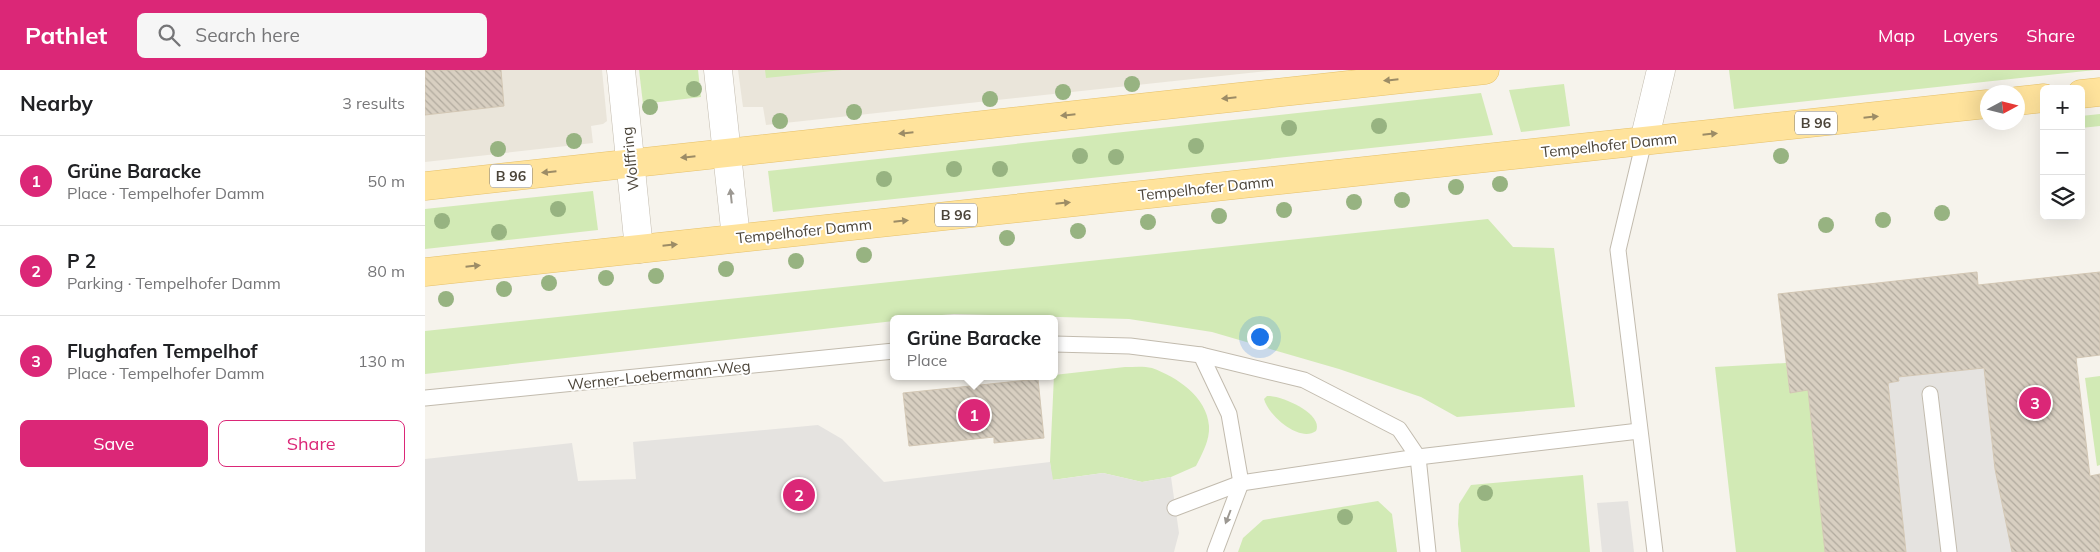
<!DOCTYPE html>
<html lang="en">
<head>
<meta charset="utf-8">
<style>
  body { margin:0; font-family:Mulish,sans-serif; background:#f6f6f6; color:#202124 }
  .controls { position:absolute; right:15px; top:15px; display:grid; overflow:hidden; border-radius:8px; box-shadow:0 5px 20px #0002 }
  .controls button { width:45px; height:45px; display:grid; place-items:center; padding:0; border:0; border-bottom:1px solid #e0e0e0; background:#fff; color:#202124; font:25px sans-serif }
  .compass { position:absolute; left:1555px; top:15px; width:45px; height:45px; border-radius:50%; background:#fff; box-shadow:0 5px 20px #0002; rotate:83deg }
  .you { position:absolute; left:834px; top:266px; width:18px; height:18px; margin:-12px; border:4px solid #fff; border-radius:50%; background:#1a73e8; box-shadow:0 0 0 8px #1a73e833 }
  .badge { display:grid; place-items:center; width:32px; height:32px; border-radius:50%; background:#db2777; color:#fff; font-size:16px; font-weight:700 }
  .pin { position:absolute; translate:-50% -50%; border:2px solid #fff; box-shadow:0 1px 5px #0006 }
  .popup { position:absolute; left:465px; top:245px; width:168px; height:65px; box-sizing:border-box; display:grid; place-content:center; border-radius:8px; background:#fff; filter:drop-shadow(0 1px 4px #0005); font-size:16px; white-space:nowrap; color:#757577 }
  .popup b { font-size:19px; color:#202124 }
  .popup::after { content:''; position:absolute; left:50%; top:100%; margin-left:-10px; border:10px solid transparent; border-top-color:#fff }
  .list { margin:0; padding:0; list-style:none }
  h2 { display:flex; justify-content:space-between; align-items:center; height:65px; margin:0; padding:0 20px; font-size:21px }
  h2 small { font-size:16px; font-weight:400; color:#757577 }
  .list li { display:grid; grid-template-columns:32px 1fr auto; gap:15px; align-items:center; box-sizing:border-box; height:90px; padding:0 20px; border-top:1px solid #e0e0e0 }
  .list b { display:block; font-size:19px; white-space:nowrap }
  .list p { margin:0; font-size:16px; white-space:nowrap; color:#757577 }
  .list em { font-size:16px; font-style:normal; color:#757577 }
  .actions { display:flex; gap:10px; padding:15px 20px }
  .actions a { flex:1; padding:11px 0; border:1px solid #db2777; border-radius:8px; text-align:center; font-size:18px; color:#db2777 }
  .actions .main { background:#db2777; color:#fff }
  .icon { flex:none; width:28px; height:28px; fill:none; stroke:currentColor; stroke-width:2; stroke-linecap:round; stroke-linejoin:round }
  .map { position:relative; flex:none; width:1675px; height:482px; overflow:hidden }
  header { display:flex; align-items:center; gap:30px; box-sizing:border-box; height:70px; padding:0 25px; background:#db2777; color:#fff }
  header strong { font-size:24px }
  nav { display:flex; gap:28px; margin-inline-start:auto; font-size:18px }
  .search { width:350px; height:45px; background:#f6f6f6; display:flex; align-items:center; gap:12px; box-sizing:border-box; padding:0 18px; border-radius:8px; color:#757577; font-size:19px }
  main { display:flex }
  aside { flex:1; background:#fff }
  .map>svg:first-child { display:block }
</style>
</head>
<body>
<header>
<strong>Pathlet</strong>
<div class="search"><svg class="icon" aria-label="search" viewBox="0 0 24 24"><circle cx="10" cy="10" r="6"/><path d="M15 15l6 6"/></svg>Search here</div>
<nav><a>Map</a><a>Layers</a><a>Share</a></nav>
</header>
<main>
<aside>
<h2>Nearby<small>3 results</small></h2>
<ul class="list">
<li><span class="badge">1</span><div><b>Grüne Baracke</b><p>Place · Tempelhofer Damm</p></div><em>50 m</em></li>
<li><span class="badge">2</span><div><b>P 2</b><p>Parking · Tempelhofer Damm</p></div><em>80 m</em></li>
<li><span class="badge">3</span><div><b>Flughafen Tempelhof</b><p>Place · Tempelhofer Damm</p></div><em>130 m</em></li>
</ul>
<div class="actions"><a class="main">Save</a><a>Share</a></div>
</aside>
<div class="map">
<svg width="1675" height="482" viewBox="0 0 1675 482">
  <defs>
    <pattern id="building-back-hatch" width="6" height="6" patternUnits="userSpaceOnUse" patternTransform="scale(1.25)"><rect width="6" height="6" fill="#d8cfc1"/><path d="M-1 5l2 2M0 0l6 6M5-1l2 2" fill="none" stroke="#b1aa9e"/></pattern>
  </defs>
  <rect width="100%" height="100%" fill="#f6f3ec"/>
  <!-- residential -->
  <g fill="#eae5da">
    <polygon points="0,0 177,0 182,51 178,54 166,56 168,73 0,92"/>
    <polygon points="313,0 851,0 341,55 338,37 318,37"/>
  </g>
  <!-- grass -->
  <g fill="#d2eab5">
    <polygon points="214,0 273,0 276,27 218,34"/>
    <polygon points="340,0 417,0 341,8"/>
    <polygon points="1304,0 1670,0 1309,39"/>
    <polygon points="1139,14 1145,56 1096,62 1084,20"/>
    <polygon points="1056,23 1068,65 348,142 343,101"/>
    <polygon points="1675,44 1675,56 1656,58 1656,46"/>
    <polygon points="168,121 173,160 0,179 0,139"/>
    <polygon points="1063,149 1088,177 1129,178 1150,337 1032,347 996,327 914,299 787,262 704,249 529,244 469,249 469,251 0,304 0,261"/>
    <polygon points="1361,293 1365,323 1383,320 1400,482 1311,482 1290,297"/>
    <path d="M700,297C709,297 719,296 727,298C752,307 782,327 784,356C785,370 777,384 771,396L746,407L717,412L678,403L627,410L625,392L629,305Z"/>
    <polygon points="1675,306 1675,395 1672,396 1660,308"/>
    <path d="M842,326C856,325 899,344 891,361C874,373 843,345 839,329Z"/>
    <polygon points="1158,405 1165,482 1036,482 1033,454 1034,434 1046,415"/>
    <polygon points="953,431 967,444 972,482 813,482 818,468 838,450"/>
  </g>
  <!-- parking -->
  <g fill="#e5e3e0">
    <polygon points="1559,298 1570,399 1587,482 1481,482 1463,313 1474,311 1473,307"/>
    <polygon points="393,355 417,369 459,412 625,392 628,410 678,403 717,412 746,407 754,463 750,478 749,482 0,482 0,389 147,373 153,411 211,409 208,372"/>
    <polygon points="1203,431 1209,482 1177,482 1172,433"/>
  </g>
  <!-- building -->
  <g fill="url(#building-back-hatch)" stroke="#d3c7b4">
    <polygon points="0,0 76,0 79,36 0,45"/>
    <polygon points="1552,202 1553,215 1675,202 1675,285 1651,288 1665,406 1675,404 1675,482 1587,482 1570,399 1559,298 1473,307 1474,311 1463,313 1481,482 1400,482 1383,320 1365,323 1353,224"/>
    <polygon points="613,309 619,368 569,373 569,367 484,376 478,323"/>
  </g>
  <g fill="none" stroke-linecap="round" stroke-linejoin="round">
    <defs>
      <g id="lane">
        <polyline points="1219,71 1193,180 1230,482"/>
        <polyline points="629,274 705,276 776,285 804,344 816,413"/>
        <polyline points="776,285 879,310 974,359 993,387 1003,482"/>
        <polyline points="1505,324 1524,482"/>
        <polyline points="0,328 469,281"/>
        <polyline points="750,438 816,413 993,387 1214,361"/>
        <polyline points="790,482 816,413"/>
      </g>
      <g id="street">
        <polyline points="196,0 214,179"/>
        <polyline points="293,0 311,168"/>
        <polyline points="1219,71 1236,0"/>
      </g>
      <g id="primary">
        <polyline points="1656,24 1675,22"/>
        <polyline points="1592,31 1619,28"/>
        <polyline points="0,116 1060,0"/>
        <polyline points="0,202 1562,34"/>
      </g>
    </defs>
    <!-- lane casing -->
    <use href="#lane" stroke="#c2bbae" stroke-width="17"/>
    <!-- street casing -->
    <use href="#street" stroke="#c2bbae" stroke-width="29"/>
    <!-- primary casing -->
    <use href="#primary" stroke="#e6c16a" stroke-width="29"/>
    <!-- lane -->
    <use href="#lane" stroke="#fff" stroke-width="15"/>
    <!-- street -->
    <use href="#street" stroke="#fff" stroke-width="28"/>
    <!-- primary -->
    <use href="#primary" stroke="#ffe39c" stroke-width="28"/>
  </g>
  <!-- trees -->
  <g fill="#97b381">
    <circle cx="707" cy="14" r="8"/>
    <circle cx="269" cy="19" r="8"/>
    <circle cx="638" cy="22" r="8"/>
    <circle cx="565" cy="29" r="8"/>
    <circle cx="225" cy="37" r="8"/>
    <circle cx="429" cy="42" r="8"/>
    <circle cx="355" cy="51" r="8"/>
    <circle cx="954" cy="56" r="8"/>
    <circle cx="864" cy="58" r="8"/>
    <circle cx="149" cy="71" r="8"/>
    <circle cx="771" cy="76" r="8"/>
    <circle cx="73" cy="79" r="8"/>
    <circle cx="655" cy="86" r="8"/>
    <circle cx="1356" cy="86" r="8"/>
    <circle cx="691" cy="87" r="8"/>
    <circle cx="529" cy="99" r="8"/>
    <circle cx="575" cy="99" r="8"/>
    <circle cx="459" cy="109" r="8"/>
    <circle cx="1075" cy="114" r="8"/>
    <circle cx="1031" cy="117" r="8"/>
    <circle cx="977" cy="130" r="8"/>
    <circle cx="929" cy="132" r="8"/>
    <circle cx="133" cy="139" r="8"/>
    <circle cx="859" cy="140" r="8"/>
    <circle cx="1517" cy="143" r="8"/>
    <circle cx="794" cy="146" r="8"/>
    <circle cx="1458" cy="150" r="8"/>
    <circle cx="17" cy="151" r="8"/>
    <circle cx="723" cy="152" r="8"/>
    <circle cx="1401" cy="155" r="8"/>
    <circle cx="653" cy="161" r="8"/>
    <circle cx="74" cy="162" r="8"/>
    <circle cx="582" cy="168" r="8"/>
    <circle cx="439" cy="185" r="8"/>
    <circle cx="371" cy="191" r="8"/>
    <circle cx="301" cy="199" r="8"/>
    <circle cx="231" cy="206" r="8"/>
    <circle cx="181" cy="208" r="8"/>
    <circle cx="124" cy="213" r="8"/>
    <circle cx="79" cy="219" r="8"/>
    <circle cx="21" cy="229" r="8"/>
    <circle cx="1060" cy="423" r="8"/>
    <circle cx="920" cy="447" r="8"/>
  </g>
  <!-- one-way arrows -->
  <defs><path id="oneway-solid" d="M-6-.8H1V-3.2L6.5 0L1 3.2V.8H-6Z" transform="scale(1.25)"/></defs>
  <g fill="#9c8c66">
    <use href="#oneway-solid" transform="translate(966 10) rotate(174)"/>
    <use href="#oneway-solid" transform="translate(804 28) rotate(174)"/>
    <use href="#oneway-solid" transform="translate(643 45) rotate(174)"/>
    <use href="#oneway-solid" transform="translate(1446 47) rotate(-6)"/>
    <use href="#oneway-solid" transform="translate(481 63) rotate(174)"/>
    <use href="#oneway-solid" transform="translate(1285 64) rotate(-6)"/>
    <use href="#oneway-solid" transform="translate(263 87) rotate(174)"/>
    <use href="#oneway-solid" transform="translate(124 102) rotate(174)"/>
    <use href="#oneway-solid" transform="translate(638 133) rotate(-6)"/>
    <use href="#oneway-solid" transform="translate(476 151) rotate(-6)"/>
    <use href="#oneway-solid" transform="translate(245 175) rotate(-6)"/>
    <use href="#oneway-solid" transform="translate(48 196) rotate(-6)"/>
  </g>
  <g fill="#9c9892">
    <use href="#oneway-solid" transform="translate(306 126) rotate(-96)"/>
    <use href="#oneway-solid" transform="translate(803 447) rotate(111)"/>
  </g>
  <g text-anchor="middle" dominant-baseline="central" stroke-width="4" stroke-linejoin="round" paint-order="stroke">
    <!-- shield labels -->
    <g fill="#fff" stroke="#817c74" stroke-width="1">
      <rect x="1370" y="41.5" width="42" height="23" rx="4"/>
      <rect x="65" y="94.5" width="42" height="23" rx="4"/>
      <rect x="510" y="133.5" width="42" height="23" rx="4"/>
    </g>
    <g font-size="14" font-weight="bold" fill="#4b4439">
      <text x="1391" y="53">B 96</text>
      <text x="86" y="106">B 96</text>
      <text x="531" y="145">B 96</text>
    </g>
    <!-- street labels -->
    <g font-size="15" fill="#4b4439" stroke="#fff">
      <text transform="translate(1184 75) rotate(-6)">Tempelhofer Damm</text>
      <text transform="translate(205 89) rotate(-96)">Wolffring</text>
      <text transform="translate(781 118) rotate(-6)">Tempelhofer Damm</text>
      <text transform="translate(379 161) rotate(-6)">Tempelhofer Damm</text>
      <text transform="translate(234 305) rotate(-6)">Werner-Loebermann-Weg</text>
    </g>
  </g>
</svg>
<div class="controls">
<button>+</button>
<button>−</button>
<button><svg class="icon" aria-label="layers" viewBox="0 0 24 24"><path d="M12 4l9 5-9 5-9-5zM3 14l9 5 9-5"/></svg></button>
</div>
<svg class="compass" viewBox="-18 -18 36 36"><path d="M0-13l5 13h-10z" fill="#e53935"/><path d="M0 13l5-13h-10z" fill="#757577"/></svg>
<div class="you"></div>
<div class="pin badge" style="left:549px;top:345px">1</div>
<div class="popup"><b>Grüne Baracke</b>Place</div>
<div class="pin badge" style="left:374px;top:425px">2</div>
<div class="pin badge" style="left:1610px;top:333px">3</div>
</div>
</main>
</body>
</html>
